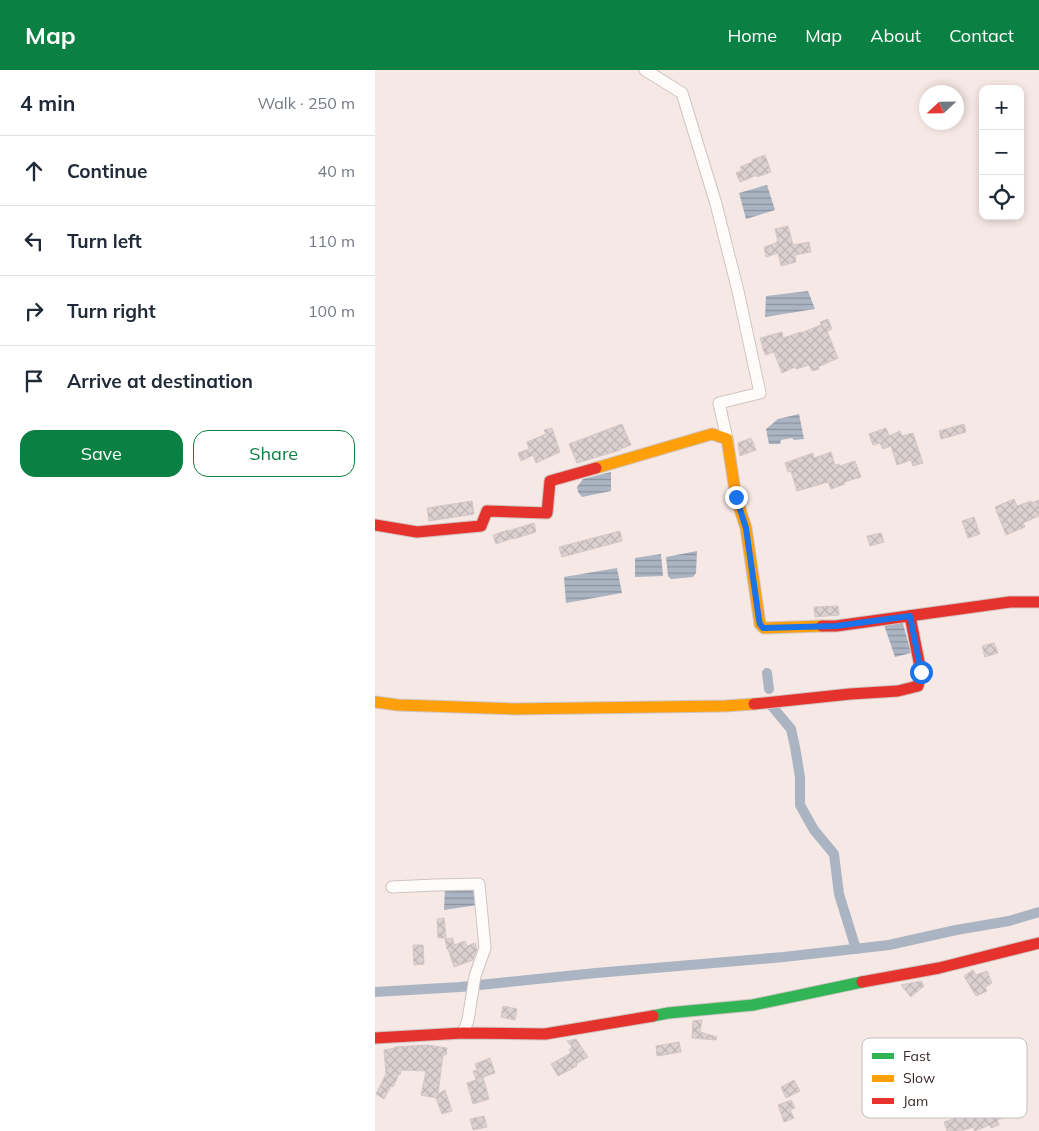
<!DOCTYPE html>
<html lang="en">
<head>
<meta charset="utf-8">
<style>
  body { margin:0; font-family:Mulish,sans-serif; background:#f6f6f7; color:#1f2937 }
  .controls { position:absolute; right:15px; top:15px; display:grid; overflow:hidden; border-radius:10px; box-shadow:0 2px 8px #0003 }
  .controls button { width:45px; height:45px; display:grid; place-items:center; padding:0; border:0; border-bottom:1px solid #e0e1e3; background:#fff; color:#1f2937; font:25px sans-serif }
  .compass { position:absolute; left:544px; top:15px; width:45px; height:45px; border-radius:50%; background:#fff; box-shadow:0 2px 8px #0003; rotate:248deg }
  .stop { position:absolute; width:15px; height:15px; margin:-11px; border:4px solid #1a73e8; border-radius:50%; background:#fff }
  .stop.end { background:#1a73e8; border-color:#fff; box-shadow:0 1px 5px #0008 }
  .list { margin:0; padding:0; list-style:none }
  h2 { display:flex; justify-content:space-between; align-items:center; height:65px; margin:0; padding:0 20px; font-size:21px }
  h2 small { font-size:16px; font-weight:400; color:#747a83 }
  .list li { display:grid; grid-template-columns:32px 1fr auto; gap:15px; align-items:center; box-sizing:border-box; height:70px; padding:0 20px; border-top:1px solid #e0e1e3 }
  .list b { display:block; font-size:19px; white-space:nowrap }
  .list em { font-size:16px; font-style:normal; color:#747a83 }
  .actions { display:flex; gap:10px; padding:15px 20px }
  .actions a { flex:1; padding:11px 0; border:1px solid #0b8043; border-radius:15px; text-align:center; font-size:18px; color:#0b8043 }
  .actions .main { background:#0b8043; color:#fff }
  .icon { flex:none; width:28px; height:28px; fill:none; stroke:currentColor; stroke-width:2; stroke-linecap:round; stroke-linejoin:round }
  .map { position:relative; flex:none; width:664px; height:1061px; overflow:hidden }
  header { display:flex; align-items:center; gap:30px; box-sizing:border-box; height:70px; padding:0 25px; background:#0b8043; color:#fff }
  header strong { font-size:24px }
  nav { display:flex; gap:28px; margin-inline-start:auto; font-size:18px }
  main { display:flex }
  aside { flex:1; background:#fff }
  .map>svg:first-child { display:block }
</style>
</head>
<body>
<header>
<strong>Map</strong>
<nav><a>Home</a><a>Map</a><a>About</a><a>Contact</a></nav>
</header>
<main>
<aside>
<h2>4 min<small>Walk · 250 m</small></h2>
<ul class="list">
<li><svg class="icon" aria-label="ahead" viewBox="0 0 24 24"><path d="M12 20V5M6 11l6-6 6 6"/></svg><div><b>Continue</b></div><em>40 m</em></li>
<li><svg class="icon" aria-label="left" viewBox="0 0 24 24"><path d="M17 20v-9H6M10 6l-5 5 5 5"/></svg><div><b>Turn left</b></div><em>110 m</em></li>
<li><svg class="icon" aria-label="right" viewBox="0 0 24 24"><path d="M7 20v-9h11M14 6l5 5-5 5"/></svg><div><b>Turn right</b></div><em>100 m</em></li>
<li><svg class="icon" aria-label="arrive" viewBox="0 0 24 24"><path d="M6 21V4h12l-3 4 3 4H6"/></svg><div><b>Arrive at destination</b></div></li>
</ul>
<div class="actions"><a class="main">Save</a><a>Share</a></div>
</aside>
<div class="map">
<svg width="664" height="1061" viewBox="0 0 664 1061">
  <defs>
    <pattern id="water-rules" width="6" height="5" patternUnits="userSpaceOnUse" patternTransform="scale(1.25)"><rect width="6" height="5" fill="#aab4c2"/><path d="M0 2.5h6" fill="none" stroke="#8b939d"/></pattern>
    <pattern id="building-cross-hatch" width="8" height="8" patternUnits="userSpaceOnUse" patternTransform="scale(1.25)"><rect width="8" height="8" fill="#dcd1d1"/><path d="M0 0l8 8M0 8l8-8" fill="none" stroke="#bdb4b3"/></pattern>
  </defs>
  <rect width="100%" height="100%" fill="#f6e8e4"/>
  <!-- water -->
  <g fill="url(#water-rules)">
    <polygon points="392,115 400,140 371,149 364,123"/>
    <polygon points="433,221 440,239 390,247 391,226"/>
    <polygon points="424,344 429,369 419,370 417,368 406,370 405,374 394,374 391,359 403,349"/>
    <polygon points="236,402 236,421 207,427 203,422 202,417 208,409"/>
    <polygon points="322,481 321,503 318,507 296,509 293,506 291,487"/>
    <polygon points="286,484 288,506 260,507 260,488"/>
    <polygon points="242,498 247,523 191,533 189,507"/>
    <polygon points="527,550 536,583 520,587 509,555"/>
    <polygon points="101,817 103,835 69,840 70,818"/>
  </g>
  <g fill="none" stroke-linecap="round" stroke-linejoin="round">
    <!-- canal -->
    <g stroke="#aab4c2" stroke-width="10">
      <polyline points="392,603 394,619"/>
      <polyline points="396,635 416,659 420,677 425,707 425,735 439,760 459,784 464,824 481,879"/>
      <polyline points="0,922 85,917 221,903 409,887 514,875 581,860 634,851 664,842"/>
    </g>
  </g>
  <!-- building -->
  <g fill="url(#building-cross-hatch)" stroke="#d3c7c7">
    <polygon points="390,85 396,102 382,107 382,105 365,112 361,103 367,100 365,97 377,92 377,90"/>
    <polygon points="413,156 418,175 434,172 436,182 420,185 421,192 406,196 403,183 391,187 389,177 401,173 401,172 403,171 400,159"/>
    <polygon points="453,249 457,259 452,261 463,288 443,297 444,299 437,301 434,295 421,299 420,297 407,303 399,282 390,285 385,268 407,262 408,268 426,262 426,263 446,255 445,252"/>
    <polygon points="247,354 256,375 245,379 245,380 202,393 194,374"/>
    <polygon points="589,354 591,362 566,369 564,361"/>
    <polygon points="177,358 185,382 161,393 158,385 146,391 143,383 154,379 152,372 171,364 169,360"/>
    <polygon points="511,358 514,366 525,361 527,366 538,363 548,393 538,396 536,390 522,395 516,376 508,379 505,373 498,375 494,364"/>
    <polygon points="376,368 381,380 365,386 363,373"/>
    <polygon points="456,382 460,395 464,394 465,396 480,391 486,407 469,412 470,414 456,419 453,412 422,421 416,401 413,402 410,393 438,383 439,388"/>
    <polygon points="639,429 642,436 656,431 656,433 664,430 664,446 648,453 650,457 631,465 620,437"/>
    <polygon points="97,431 99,444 54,451 52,438"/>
    <polygon points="599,447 605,464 593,468 587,451"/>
    <polygon points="159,453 161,462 138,469 138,468 121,474 118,465 133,460 133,461"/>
    <polygon points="245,461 247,471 187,487 184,477"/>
    <polygon points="506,463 509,472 495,476 492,466"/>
    <polygon points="463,536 464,545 440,547 439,537"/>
    <polygon points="619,573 623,583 610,587 607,576"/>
    <polygon points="69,848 71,868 63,868 62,849"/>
    <polygon points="78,868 79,875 90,871 92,876 100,873 102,879 98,890 79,897 73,879 72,879 70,869"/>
    <polygon points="38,875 48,875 49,894 39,895"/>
    <polygon points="598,900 601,905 612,901 617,913 610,917 612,921 601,926 589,906"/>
    <polygon points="546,911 549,916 536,927 526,915"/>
    <polygon points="128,936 142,939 140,950 126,947"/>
    <polygon points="327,950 325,962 342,967 341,970 317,968 318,951"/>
    <polygon points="201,969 213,987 201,994 202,996 183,1006 176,994 196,983 194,980 197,977 192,971"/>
    <polygon points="304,972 306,982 282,986 281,976"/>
    <polygon points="52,975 72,978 71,985 68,985 63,1024 70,1020 77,1041 67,1044 61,1028 46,1025 51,1001 26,1000 25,1005 24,1004 18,1017 16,1016 9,1029 1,1024 11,1004 9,980 20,978 20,977"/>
    <polygon points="115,988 120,1003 108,1007 114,1029 98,1034 92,1013 101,1010 98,1001 102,1000 100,994"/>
    <polygon points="419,1010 425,1021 411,1028 406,1017"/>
    <polygon points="615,1020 620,1035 647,1028 651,1040 622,1050 624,1055 616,1058 615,1055 600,1061 598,1057 586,1061 572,1061 569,1052 609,1038 604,1024"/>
    <polygon points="416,1030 420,1038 415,1040 419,1048 409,1052 403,1035"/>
    <polygon points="109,1046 112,1057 98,1060 95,1049"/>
  </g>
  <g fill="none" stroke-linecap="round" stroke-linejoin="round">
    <defs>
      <g id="street">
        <polyline points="270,0 307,23 341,134 363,221 385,323 344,333 352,369"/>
        <polyline points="17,817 60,815 104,814 110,878 100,906 93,950 88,963"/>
      </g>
      <polyline id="fast" points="278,946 293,943 378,935 487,912"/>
      <g id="slow">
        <polyline points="221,398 337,364 352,369 361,427 371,458 385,554 389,558 447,556"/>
        <polyline points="0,632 23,635 139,639 350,636 379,634"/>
      </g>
      <g id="jam">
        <polyline points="0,455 42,462 106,456 112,441 172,443 175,411 221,398"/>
        <polyline points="447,556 461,556 635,532 664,532"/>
        <polyline points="379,634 475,624 523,621 543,616 546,602 535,546"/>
        <polyline points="487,912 564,898 664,873"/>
        <polyline points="0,968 88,963 170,964 278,946"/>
      </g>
    </defs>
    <!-- street casing -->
    <use href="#street" stroke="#d0c4c0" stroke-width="13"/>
    <!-- fast casing -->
    <use href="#fast" stroke="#d0c4c0" stroke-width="13"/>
    <!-- slow casing -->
    <use href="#slow" stroke="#d0c4c0" stroke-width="13"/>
    <!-- jam casing -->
    <use href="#jam" stroke="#d0c4c0" stroke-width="13"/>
    <!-- street -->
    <use href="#street" stroke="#fefcfb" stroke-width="11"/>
    <!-- fast -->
    <use href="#fast" stroke="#30b455" stroke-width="11"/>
    <!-- slow -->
    <use href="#slow" stroke="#ff9f0a" stroke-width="11"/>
    <!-- jam -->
    <use href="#jam" stroke="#e5322d" stroke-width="11"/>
  </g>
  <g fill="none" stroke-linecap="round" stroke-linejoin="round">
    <!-- route -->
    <polyline stroke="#1a73e8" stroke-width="6" points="361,427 371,458 384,550 385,554 388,558 461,556 535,546 546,602"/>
  </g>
  <!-- legend -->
  <rect x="487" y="968" width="165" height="80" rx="8" fill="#fff" stroke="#c2bfbe" stroke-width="1"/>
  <rect x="497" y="983" width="22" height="6" fill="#30b455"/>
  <rect x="497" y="1005" width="22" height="7" fill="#ff9f0a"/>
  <rect x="497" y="1028" width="22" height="6" fill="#e5322d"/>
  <g font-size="14" fill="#352a26">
    <text x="528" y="991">Fast</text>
    <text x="528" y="1013">Slow</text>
    <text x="528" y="1036">Jam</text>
  </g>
</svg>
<div class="controls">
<button>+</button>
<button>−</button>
<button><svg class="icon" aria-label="locate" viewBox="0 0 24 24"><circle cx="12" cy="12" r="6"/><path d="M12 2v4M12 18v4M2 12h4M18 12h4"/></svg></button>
</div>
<svg class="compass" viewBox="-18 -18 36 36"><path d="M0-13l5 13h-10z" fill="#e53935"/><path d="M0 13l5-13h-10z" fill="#747a83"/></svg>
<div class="stop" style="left:546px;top:602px"></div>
<div class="stop end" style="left:361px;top:427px"></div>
</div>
</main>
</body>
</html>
